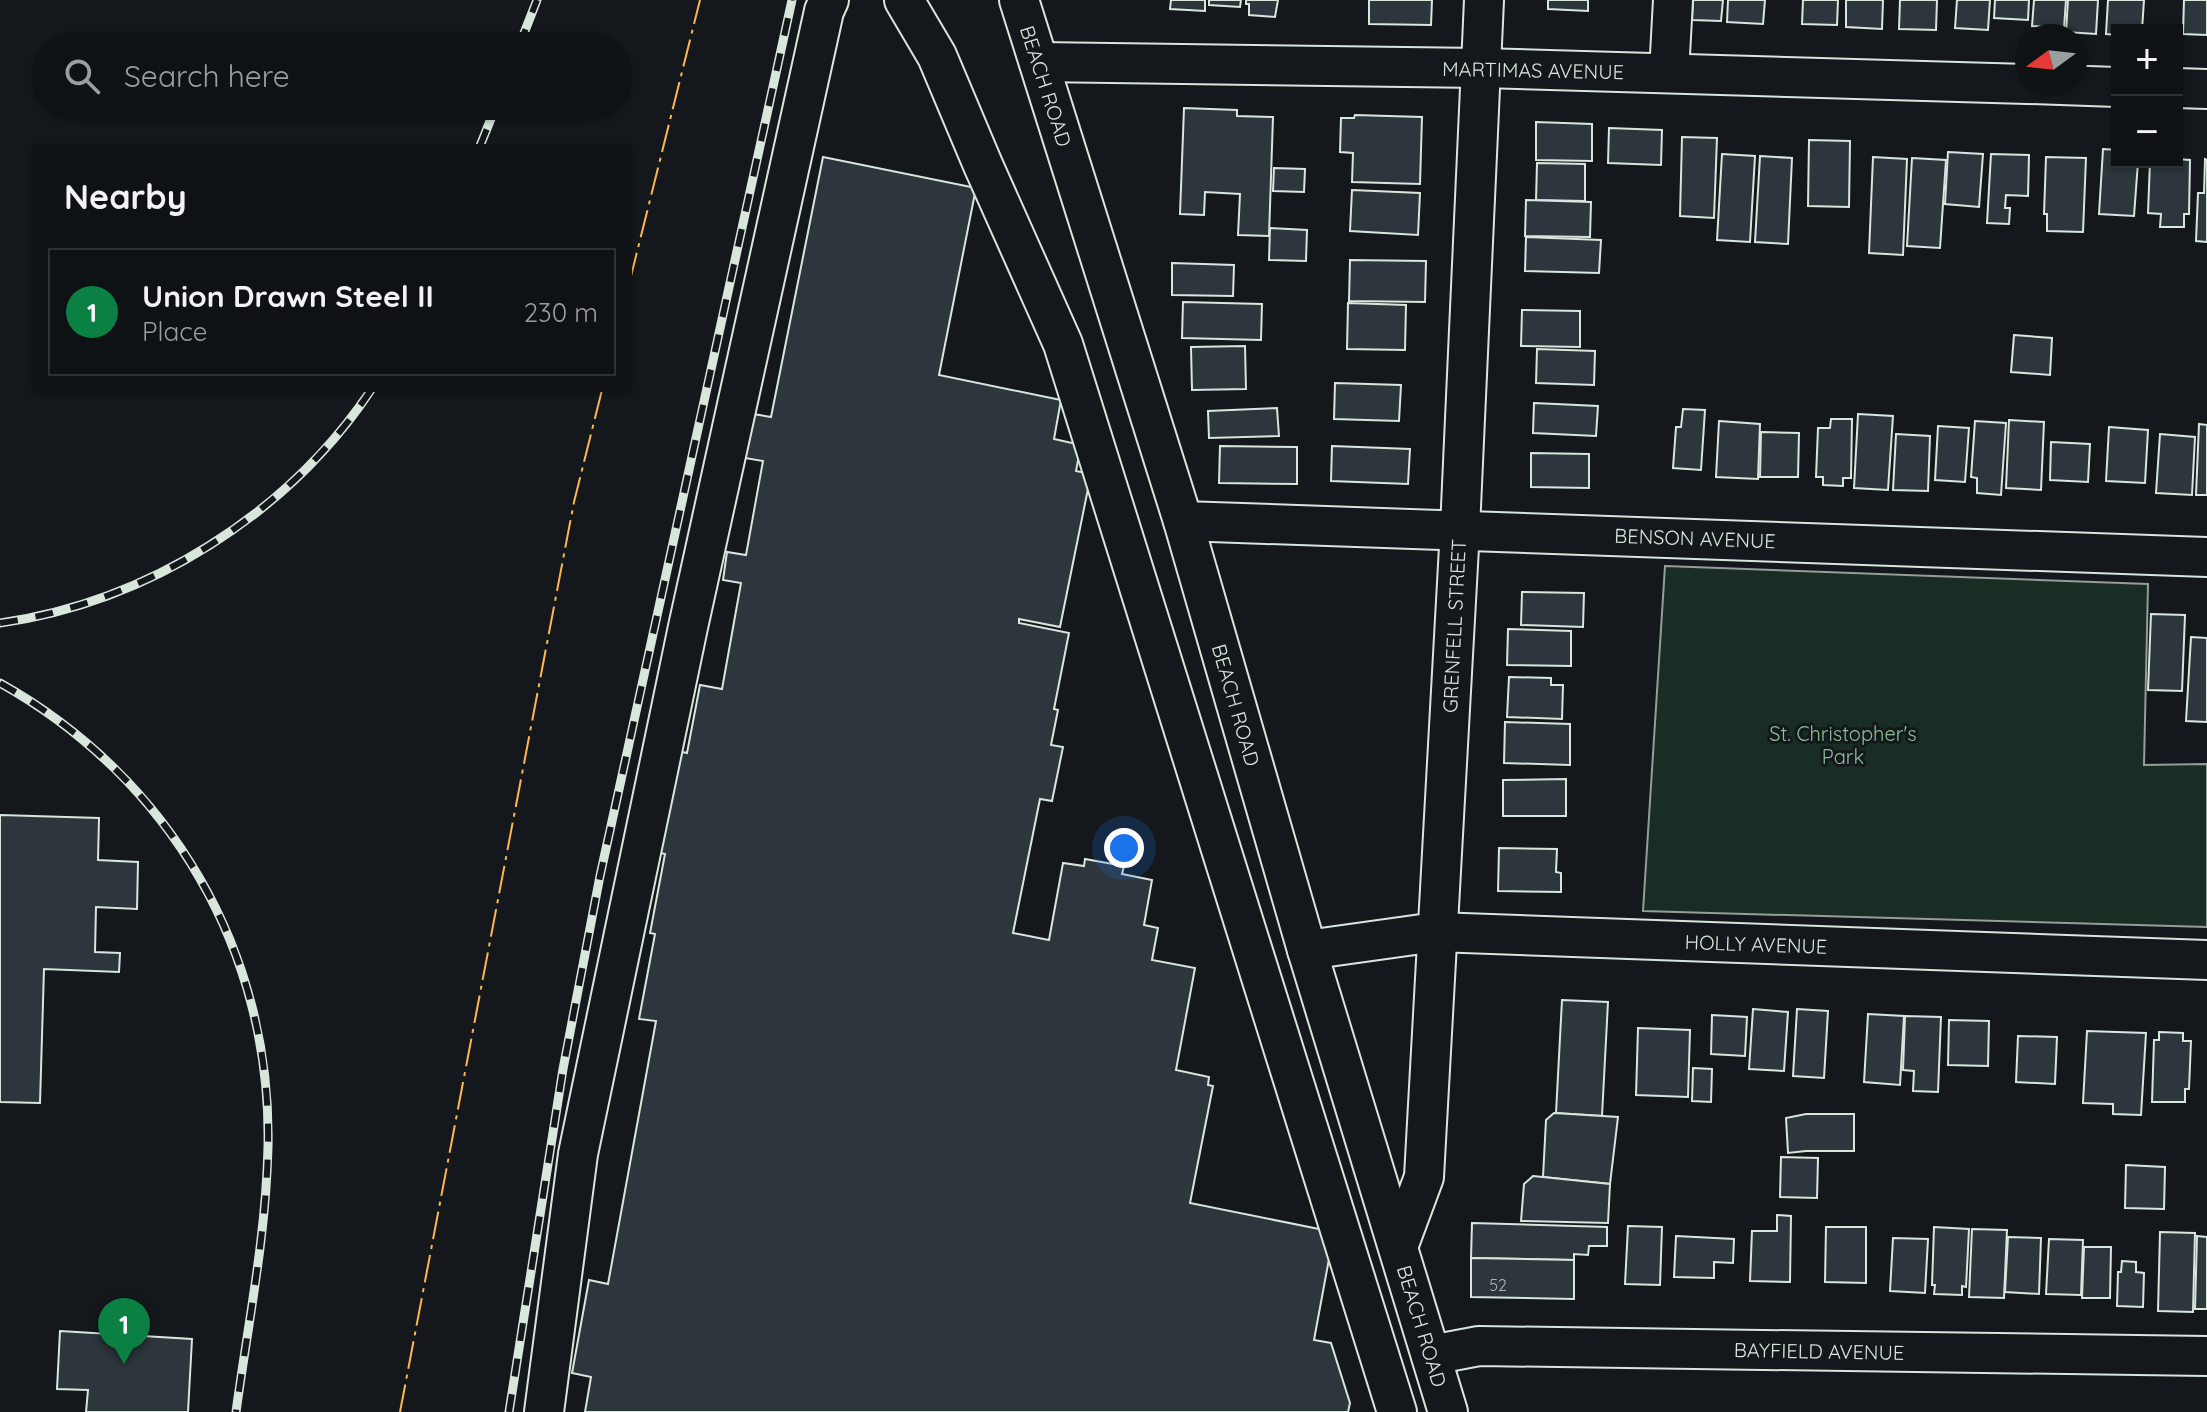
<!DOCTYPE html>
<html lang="en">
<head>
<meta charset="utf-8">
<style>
  body { margin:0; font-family:Quicksand,sans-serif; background:#181b1e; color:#f1f3f6 }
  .controls { position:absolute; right:24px; top:24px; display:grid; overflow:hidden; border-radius:0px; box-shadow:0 2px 6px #0004 }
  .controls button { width:72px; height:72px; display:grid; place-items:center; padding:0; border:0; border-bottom:2px solid #2f3234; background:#0f1215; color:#f1f3f6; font:40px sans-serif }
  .compass { position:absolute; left:2015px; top:24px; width:72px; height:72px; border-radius:50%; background:#0f1215; box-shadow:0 2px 6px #0004; rotate:255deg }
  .you { position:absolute; left:1124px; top:848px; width:28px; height:28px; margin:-20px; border:6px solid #fff; border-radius:50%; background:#1a73e8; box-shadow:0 0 0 12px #1a73e833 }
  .badge { display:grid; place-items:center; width:52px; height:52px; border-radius:50%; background:#0b8043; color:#fff; font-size:26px; font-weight:700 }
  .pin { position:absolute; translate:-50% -66px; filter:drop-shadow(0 2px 4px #0008) }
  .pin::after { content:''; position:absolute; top:42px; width:28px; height:24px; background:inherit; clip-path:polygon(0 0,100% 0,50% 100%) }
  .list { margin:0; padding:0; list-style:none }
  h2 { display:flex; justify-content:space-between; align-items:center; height:104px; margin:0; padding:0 32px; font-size:34px }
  h2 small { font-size:26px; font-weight:400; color:#9b9ea0 }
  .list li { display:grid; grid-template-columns:52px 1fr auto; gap:24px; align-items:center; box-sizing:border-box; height:128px; margin:0 16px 16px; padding:0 16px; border:2px solid #2f3234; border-radius:0px }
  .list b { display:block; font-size:30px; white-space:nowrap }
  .list p { margin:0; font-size:26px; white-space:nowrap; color:#9b9ea0 }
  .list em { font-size:26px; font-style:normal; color:#9b9ea0 }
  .icon { flex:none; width:44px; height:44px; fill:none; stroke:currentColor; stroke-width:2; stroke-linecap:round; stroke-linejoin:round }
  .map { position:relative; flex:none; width:2207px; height:1412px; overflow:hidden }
  .search { position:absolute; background:#0f1215; box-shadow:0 2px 6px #0004; left:32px; top:32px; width:600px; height:88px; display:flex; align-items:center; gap:20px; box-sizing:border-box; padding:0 28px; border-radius:44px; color:#9b9ea0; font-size:30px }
  .panel { position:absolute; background:#0f1215; box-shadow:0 2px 6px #0004; left:32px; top:144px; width:600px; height:248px; border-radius:0px }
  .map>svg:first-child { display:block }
</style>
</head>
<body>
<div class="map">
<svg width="2207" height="1412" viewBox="0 0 2207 1412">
  <rect width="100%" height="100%" fill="#14181c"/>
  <!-- green -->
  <polygon fill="#1a2d24" stroke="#939e99" stroke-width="2" points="1665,566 2148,584 2144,765 2207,764 2207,927 1643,911"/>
  <!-- building -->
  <g fill="#2c363c" stroke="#d8e6dc" stroke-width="2">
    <polygon points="1171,0 1205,0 1205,11 1170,9"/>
    <polygon points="1209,0 1241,0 1240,7 1209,5"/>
    <polygon points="1246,0 1278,0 1275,17 1249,15 1249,4 1246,4"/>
    <polygon points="1369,0 1432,0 1431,25 1369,24"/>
    <polygon points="1548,0 1588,0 1588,11 1548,9"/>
    <polygon points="1693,0 1723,0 1721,21 1692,20"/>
    <polygon points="1728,0 1765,0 1763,24 1727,22"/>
    <polygon points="1803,0 1838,0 1837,25 1802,24"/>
    <polygon points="1846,0 1883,0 1882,29 1846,27"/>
    <polygon points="1900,0 1937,0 1936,30 1899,29"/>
    <polygon points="1957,0 1990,0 1988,30 1955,28"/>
    <polygon points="1995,0 2029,0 2028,20 1994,18"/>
    <polygon points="2034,0 2066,0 2064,28 2032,26"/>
    <polygon points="2068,0 2098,0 2096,34 2066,32"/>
    <polygon points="2108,0 2144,0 2142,30 2117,30 2117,35 2106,34"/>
    <polygon points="2184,0 2207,0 2207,35 2183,34"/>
    <polygon points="1184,108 1237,110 1237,116 1273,117 1269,236 1238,235 1240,194 1205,192 1204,215 1180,214"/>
    <polygon points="1355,115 1422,117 1420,184 1352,182 1353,153 1340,152 1341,118 1354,118"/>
    <polygon points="1536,122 1592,124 1592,161 1536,160"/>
    <polygon points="1609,128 1662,130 1661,165 1608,163"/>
    <polygon points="1682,137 1717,138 1714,218 1680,216"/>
    <polygon points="1809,140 1850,141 1849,207 1808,206"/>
    <polygon points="2103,149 2117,150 2117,162 2138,162 2134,216 2099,214"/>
    <polygon points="1948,152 1983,154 1979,207 1945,204"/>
    <polygon points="1722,154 1755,156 1750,242 1717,240"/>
    <polygon points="1991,154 2029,155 2028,196 2006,195 2005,208 2010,208 2009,224 1987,223"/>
    <polygon points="1760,156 1792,158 1788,244 1755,242"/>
    <polygon points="823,157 976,188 939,375 1061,400 1054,439 1081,445 1076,471 1091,474 1060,627 1019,619 1019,623 1069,633 1054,709 1058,710 1051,745 1063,747 1052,801 1040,799 1013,933 1049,940 1063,863 1084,866 1085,859 1124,866 1122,874 1152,880 1144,925 1158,928 1152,960 1195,968 1176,1070 1209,1077 1208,1085 1213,1086 1190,1203 1334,1232 1314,1340 1331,1343 1350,1403 1348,1412 585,1412 591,1377 572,1373 589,1280 608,1284 656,1021 639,1019 655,934 650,933 665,854 660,853 678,751 687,753 700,685 722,689 741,583 723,580 727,552 746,555 763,461 745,458 753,414 771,417"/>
    <polygon points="1873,157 1907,159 1903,255 1869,253"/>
    <polygon points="2046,157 2086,158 2083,232 2047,231 2047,214 2044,214"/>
    <polygon points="1912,158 1946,160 1940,248 1907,246"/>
    <polygon points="2177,159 2190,160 2189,214 2184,214 2184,227 2160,227 2161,214 2148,213 2150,162 2177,162"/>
    <polygon points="2205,159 2207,160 2207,242 2196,241 2198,193 2204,193"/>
    <polygon points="1537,163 1585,164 1585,201 1536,200"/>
    <polygon points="1274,168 1305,169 1304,192 1273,191"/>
    <polygon points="1352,190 1420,193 1418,235 1350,231"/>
    <polygon points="1526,200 1591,202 1590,237 1525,236"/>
    <polygon points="1270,228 1307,230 1306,261 1269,260"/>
    <polygon points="1526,237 1601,240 1599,273 1525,271"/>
    <polygon points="1350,260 1426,261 1425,302 1349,301"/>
    <polygon points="1172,263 1234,265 1233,296 1172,295"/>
    <polygon points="1183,302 1262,304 1261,340 1182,338"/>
    <polygon points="1348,303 1406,305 1405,350 1347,349"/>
    <polygon points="1522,310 1580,311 1580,347 1521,346"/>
    <polygon points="2014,335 2052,338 2050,375 2011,372"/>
    <polygon points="1245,346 1246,389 1192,390 1191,347"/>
    <polygon points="1537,349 1595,351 1594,385 1536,383"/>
    <polygon points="1335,383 1401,385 1399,421 1334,419"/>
    <polygon points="1534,403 1598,406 1596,436 1533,433"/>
    <polygon points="1277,408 1279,436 1209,438 1208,411"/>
    <polygon points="1683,409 1705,410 1701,470 1673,468 1676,427 1681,427"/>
    <polygon points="1858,414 1893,416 1888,490 1854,488"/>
    <polygon points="1831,419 1852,419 1851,478 1843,478 1843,486 1823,485 1823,477 1816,477 1818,428 1830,428"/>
    <polygon points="2009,420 2044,422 2041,490 2006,488"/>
    <polygon points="1719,421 1760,424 1758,479 1716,477"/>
    <polygon points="1975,421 2006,423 2001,495 1977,493 1977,478 1971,477"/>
    <polygon points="2199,424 2207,425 2207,495 2196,495"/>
    <polygon points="1938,426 1969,428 1965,482 1935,480"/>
    <polygon points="2109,427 2148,430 2145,483 2106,481"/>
    <polygon points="1761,432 1799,433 1798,477 1760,477"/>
    <polygon points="1896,434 1930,436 1928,491 1893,490"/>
    <polygon points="2160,434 2195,437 2192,495 2156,493"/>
    <polygon points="2051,442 2090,444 2088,482 2050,480"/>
    <polygon points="1220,446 1297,447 1297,484 1219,483"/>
    <polygon points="1332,446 1410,449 1408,484 1331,481"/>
    <polygon points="1531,453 1589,454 1589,488 1531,487"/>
    <polygon points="1522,592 1584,593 1583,627 1521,625"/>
    <polygon points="2151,614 2185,615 2182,691 2148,690"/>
    <polygon points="1508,629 1571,631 1571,666 1507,665"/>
    <polygon points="2191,637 2207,638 2207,722 2186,721"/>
    <polygon points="1509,677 1551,678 1551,685 1563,685 1562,719 1507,717"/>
    <polygon points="1505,722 1570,724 1570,765 1504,763"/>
    <polygon points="1566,779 1566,816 1503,816 1503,780"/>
    <polygon points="0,815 99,818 98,860 138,862 137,909 96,907 95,952 120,953 119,972 44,969 40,1103 0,1102"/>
    <polygon points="1499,848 1557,849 1556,872 1561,873 1561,892 1498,891"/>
    <polygon points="1562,1000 1608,1002 1602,1116 1556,1113"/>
    <polygon points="1753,1009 1788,1012 1784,1071 1749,1069"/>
    <polygon points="1797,1009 1828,1011 1824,1078 1793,1076"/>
    <polygon points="1868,1014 1904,1016 1900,1085 1864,1082"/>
    <polygon points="1712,1015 1747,1017 1745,1056 1711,1054"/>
    <polygon points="1905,1016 1941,1017 1938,1092 1913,1091 1914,1071 1903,1070"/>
    <polygon points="1949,1020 1989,1021 1988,1066 1948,1065"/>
    <polygon points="1638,1028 1690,1030 1688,1097 1636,1095"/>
    <polygon points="2087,1031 2146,1033 2141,1115 2113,1114 2113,1104 2083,1103"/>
    <polygon points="2159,1032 2183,1033 2183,1041 2191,1041 2189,1089 2185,1089 2185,1102 2152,1102 2154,1040 2159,1040"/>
    <polygon points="2018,1036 2057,1037 2055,1084 2016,1082"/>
    <polygon points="1693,1068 1712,1069 1711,1102 1692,1101"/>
    <polygon points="1554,1113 1618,1117 1610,1184 1543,1177 1546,1120"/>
    <polygon points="1806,1114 1854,1114 1854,1151 1806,1151 1788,1153 1786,1118"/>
    <polygon points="1781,1157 1818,1158 1817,1198 1780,1197"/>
    <polygon points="2126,1165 2165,1167 2164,1209 2125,1208"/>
    <polygon points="1533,1176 1610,1184 1608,1223 1521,1221 1524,1184"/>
    <polygon points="1777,1215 1791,1216 1790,1282 1750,1281 1752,1231 1777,1231"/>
    <polygon points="1472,1223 1607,1227 1607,1246 1589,1246 1588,1255 1574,1254 1574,1260 1471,1258"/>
    <polygon points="1628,1226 1662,1227 1660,1285 1625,1284"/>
    <polygon points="1826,1227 1866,1227 1866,1283 1825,1282"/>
    <polygon points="1934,1227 1969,1229 1966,1287 1962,1286 1962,1295 1934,1294 1935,1285 1932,1285"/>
    <polygon points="1972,1229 2007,1230 2004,1298 1969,1297"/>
    <polygon points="2160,1232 2195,1233 2193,1312 2158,1311"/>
    <polygon points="1676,1236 1734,1239 1733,1263 1714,1262 1714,1278 1674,1277"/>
    <polygon points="2197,1236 2207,1237 2207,1309 2195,1309"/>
    <polygon points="2008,1237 2041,1238 2039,1294 2005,1292"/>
    <polygon points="1893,1238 1928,1239 1925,1293 1890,1291"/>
    <polygon points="2049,1239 2083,1240 2081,1295 2046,1294"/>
    <polygon points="2084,1247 2111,1247 2110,1298 2082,1298"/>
    <polygon points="1471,1258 1574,1260 1574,1299 1471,1297"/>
    <polygon points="2122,1261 2136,1262 2136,1272 2144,1273 2143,1307 2117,1306 2118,1272 2121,1272"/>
    <polygon points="60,1331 192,1339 188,1412 86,1412 88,1390 57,1389"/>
  </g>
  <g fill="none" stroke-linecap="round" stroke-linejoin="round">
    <defs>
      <g id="minor">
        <polyline points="904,0 937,56 983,165 1063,344 1397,1412"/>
        <polyline points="1019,0 1183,521 1307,950 1448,1412"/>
        <polyline points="1039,62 1481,68 2027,84"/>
        <polyline points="1669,73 1673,0"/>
        <polyline points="2030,84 2117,87"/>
        <polyline points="2177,88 2207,89"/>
        <polyline points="1183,521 2207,557"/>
        <polyline points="1307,950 1436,932 2207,960"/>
        <polyline points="1398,1247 1424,1177 1460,529 1484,0"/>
        <polyline points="1431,1355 1479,1346 2207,1356"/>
        <polyline points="544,1412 578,1154 688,627 824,11 829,0"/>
      </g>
    </defs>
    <!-- minor casing -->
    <use href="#minor" stroke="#d8e6dc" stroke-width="42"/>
    <!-- minor -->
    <use href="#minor" stroke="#14181c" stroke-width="38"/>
    <defs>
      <g id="rail">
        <polyline points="519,46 537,0"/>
        <polyline points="480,146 496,106"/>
        <path d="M0,623C148,602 288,514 371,390"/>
        <path d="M0,683C170,778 272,952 268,1147C266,1236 248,1324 236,1412"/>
        <polyline points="509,1412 563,1069 600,876 792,0"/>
      </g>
    </defs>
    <!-- rail casing -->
    <use href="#rail" stroke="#d8e6dc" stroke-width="9"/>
    <!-- rail -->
    <use href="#rail" stroke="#14181c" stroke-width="6" stroke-dasharray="18" stroke-linecap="butt"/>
    <!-- power -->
    <g stroke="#ffb74d" stroke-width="2" stroke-dasharray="28 6 4 6" stroke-linecap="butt">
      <polyline points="630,280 700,0"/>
      <polyline points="400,1412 574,502 602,390"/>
    </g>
  </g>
  <g text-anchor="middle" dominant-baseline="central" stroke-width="6" stroke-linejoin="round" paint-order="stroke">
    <!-- number labels -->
    <g font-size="16" fill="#adbab4">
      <text x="1498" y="1285">52</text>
    </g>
    <!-- street labels -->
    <g font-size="20" fill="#d8e6dc" stroke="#14181c">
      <text transform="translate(1533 70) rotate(1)">MARTIMAS AVENUE</text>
      <text transform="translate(1046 86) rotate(72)">BEACH ROAD</text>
      <text transform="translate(1695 538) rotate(2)">BENSON AVENUE</text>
      <text transform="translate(1454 626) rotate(-87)">GRENFELL STREET</text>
      <text transform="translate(1236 705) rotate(74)">BEACH ROAD</text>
      <text transform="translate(1756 944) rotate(2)">HOLLY AVENUE</text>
      <text transform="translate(1422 1326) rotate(73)">BEACH ROAD</text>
      <text transform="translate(1819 1351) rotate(1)">BAYFIELD AVENUE</text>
    </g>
    <!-- park labels -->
    <g font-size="20" fill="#8ac095" stroke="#14181c">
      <text x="1843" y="733">St. Christopher's<tspan x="1843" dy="23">Park</tspan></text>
    </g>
  </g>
</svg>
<div class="controls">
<button>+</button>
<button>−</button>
</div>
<svg class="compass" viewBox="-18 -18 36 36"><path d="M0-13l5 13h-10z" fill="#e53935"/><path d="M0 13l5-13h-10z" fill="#9b9ea0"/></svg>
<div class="you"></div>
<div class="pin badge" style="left:124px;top:1364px">1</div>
<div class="search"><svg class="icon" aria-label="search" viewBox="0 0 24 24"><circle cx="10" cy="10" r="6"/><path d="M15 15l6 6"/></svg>Search here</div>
<section class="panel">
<h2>Nearby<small></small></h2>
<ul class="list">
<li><span class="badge">1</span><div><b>Union Drawn Steel II</b><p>Place</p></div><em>230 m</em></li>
</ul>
</section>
</div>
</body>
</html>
